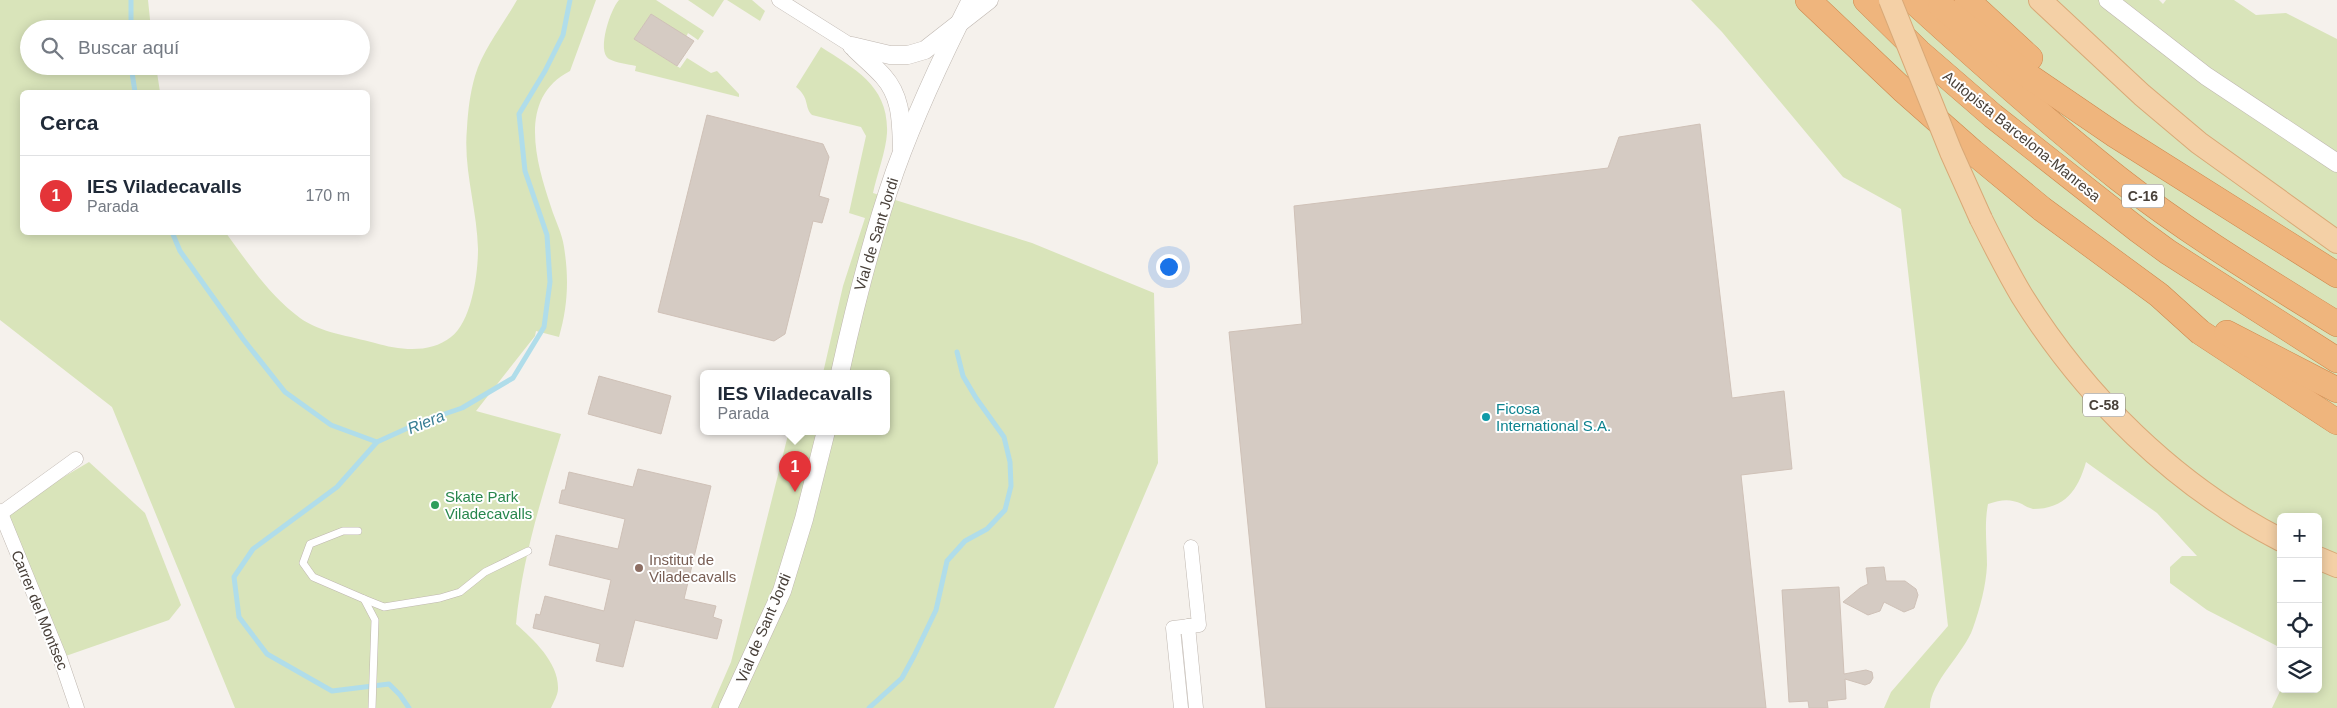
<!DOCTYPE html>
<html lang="es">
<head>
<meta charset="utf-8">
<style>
  body { margin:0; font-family:Helvetica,sans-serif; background:#f6f6f7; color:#1f2937 }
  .controls { position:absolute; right:15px; bottom:15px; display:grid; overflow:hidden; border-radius:8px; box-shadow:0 2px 12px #0003 }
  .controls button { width:45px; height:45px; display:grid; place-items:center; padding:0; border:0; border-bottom:1px solid #e0e1e3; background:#fff; color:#1f2937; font:25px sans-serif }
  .you { position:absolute; left:1168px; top:266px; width:18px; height:18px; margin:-12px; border:4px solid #fff; border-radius:50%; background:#1a73e8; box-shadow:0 0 0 8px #1a73e833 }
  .badge { display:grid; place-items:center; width:32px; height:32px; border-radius:50%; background:#e43439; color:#fff; font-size:16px; font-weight:700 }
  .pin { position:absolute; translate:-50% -41px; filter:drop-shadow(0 1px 2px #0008) }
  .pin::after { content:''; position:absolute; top:26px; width:18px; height:15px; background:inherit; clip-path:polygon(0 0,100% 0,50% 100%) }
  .popup { position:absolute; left:700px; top:370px; width:190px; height:65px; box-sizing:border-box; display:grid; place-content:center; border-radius:8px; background:#fff; filter:drop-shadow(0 1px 4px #0005); font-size:16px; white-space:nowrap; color:#747a83 }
  .popup b { font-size:19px; color:#1f2937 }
  .popup::after { content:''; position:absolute; left:50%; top:100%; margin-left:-10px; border:10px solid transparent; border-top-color:#fff }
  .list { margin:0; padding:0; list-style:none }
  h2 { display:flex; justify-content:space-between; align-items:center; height:65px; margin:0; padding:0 20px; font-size:21px }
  h2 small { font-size:16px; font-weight:400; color:#747a83 }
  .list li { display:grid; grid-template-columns:32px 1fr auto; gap:15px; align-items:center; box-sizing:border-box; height:80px; padding:0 20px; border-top:1px solid #e0e1e3 }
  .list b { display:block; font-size:19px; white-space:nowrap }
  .list p { margin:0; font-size:16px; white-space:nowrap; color:#747a83 }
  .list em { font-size:16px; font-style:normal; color:#747a83 }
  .icon { flex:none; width:28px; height:28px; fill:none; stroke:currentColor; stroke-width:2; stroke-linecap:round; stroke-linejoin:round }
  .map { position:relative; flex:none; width:2337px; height:708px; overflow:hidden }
  .search { position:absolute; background:#fff; box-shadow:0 2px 12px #0003; left:20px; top:20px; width:350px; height:55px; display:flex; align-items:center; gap:12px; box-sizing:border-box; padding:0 18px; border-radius:28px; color:#747a83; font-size:19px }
  .panel { position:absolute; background:#fff; box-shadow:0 2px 12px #0003; left:20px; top:90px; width:350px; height:145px; border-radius:8px }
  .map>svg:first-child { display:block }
</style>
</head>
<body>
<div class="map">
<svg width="2337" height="708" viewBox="0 0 2337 708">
  <rect width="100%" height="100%" fill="#f5f1ec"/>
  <!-- green -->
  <g fill="#d9e4ba">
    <path d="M0,0H148L151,29H29V66H156L160,92H22V232L226,233C248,263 269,295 300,318C321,333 350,336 375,343C399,350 430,354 451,337C472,321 478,273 478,249C477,208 463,169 467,128C468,111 470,93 475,76C483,49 503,25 517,0H596L570,71C517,98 536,162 551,207C555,220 562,233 564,247C569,278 568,306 559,337L536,331L535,336L476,411L561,434C542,496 522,559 516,624C534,640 559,663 558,689C558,695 553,703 551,708H235L112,407L0,320Z"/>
    <path d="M619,0H656L704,31L698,40L688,33L686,37L651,14L634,39L680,68L687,58L711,73L717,71L739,94V97L635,71L636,66C628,64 616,63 609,59C596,51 611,8 619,0Z"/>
    <polygon points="688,0 724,0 713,17"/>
    <polygon points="727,0 752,0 765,11 760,21"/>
    <path d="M1691,0H2159L2163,4L2166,0H2234L2256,15L2286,13L2337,39V708H2272L2281,689H2318V517H2281V654L2279,647L2207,610L2170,583V567L2182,556H2197L2157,513L2086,462C2078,490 2065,509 2033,509C2029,508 2025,506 2022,504C2009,498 2001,500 1988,504C1984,525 1987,544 1987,565C1986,586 1980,608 1973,628C1964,654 1930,682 1930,708H1884L1891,692L1948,626L1901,209L1843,177L1722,32Z"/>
    <path d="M821,47C855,69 889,86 887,133C886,151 877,174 873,193L1032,243L1154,293L1158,463L1054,708H711L731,662L789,431H886V373H823L843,286L865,218L849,213L866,136L861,127L812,115C804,107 810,98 796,87Z"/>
    <polygon points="89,462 145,513 181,605 169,620 60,658 1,514"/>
  </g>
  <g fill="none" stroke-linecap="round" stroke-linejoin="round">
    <!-- stream -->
    <g stroke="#b0ddea" stroke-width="5">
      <polyline points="131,29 131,0"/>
      <polyline points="131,66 135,92"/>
      <polyline points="172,232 180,251 243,339 285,392 331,425 377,442"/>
      <polyline points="409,708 400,695 389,684 332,691 267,654 239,617 234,577 253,549 337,487 377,442 421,422 462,408 513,378 544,327 550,282 547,235 525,171 519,114 545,71 563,35 570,0"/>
      <polyline points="869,708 902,678 914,656 936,610 947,561 965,541 987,529 1005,510 1011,486 1010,462 1004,437 976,398 963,376 957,352"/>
    </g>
  </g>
  <!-- building -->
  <g fill="#d5cbc3" stroke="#cfc1b7">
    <polygon points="651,14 694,41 677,66 634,39"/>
    <polygon points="707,115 823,144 829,157 819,196 829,199 822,223 813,221 785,334 774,341 658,312"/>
    <polygon points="1700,124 1732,398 1784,391 1792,469 1741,475 1766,708 1266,708 1229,332 1302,324 1294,206 1608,168 1619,137"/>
    <polygon points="599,376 671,396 661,434 588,414"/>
    <polygon points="638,469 711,486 684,599 716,606 713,617 722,620 717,639 635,620 623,667 596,661 600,644 533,628 536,614 540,615 545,596 604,611 611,580 549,565 556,535 618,549 625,519 559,503 562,490 565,490 569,472 633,487"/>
    <polygon points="1884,567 1886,581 1905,581 1916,589 1918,595 1914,608 1904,612 1884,602 1880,611 1868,615 1843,602 1860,588 1868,584 1866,568"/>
    <polygon points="1839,587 1844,674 1866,670 1872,672 1873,678 1870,683 1865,685 1845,679 1846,699 1827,701 1828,708 1809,708 1808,701 1789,702 1782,590"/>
  </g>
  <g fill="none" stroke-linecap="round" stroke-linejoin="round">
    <defs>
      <g id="service">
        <polyline points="358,531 343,531 310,544 303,563 313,577 364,599 375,620 372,708"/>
        <polyline points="364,599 384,607 440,598 460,592 485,572 528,551"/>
      </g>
      <g id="minor">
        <polyline points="779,0 852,46"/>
        <polyline points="0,511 60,658 77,708"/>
        <polyline points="0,514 76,459"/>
        <polyline points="1188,626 1196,708"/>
        <polyline points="1181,708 1173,628 1199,625 1191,547"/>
      </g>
      <g id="tertiary">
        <polyline points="2108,0 2206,76 2337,163"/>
        <polyline points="852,46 890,55 908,55 925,50 989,0"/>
        <path d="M855,49C864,58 874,66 883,76C902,97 901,122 902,149"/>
        <path d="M840,373C855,305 872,237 895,171C916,113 943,55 971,0"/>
        <polyline points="728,708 782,591 804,519 826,431"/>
      </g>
      <g id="primary">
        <polyline points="2040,0 2142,95 2199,143 2337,242"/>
        <path d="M1981,219C1994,245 2007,271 2022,296C2085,397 2174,485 2281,540"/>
        <polyline points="2318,558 2337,566"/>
      </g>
      <g id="motorway">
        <polyline points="1808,0 1904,91 1973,152 2042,209 2159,295 2200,332 2337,422"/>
        <polyline points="1866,0 1919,52 1993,116 2138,230 2168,252 2337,360"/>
        <path d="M1912,0C1979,61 2048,123 2119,179C2188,233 2263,278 2337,324"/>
        <polyline points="1967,0 2030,58"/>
        <polyline points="1941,6 2030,77 2115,135 2337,275"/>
        <polyline points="2227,333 2337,390"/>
      </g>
    </defs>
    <!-- service casing -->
    <use href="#service" stroke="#bfb7b0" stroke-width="8"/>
    <!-- minor casing -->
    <use href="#minor" stroke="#bfb7b0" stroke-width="15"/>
    <!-- tertiary casing -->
    <use href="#tertiary" stroke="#bfb7b0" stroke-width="19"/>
    <!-- primary casing -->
    <use href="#primary" stroke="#d9a977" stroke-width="24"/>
    <!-- motorway casing -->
    <use href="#motorway" stroke="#ce874d" stroke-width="26"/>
    <!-- service -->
    <use href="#service" stroke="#fff" stroke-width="7"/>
    <!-- minor -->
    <use href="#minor" stroke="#fff" stroke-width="14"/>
    <!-- tertiary -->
    <use href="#tertiary" stroke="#fff" stroke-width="18"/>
    <!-- primary -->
    <use href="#primary" stroke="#f4d0a6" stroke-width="22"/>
    <!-- motorway -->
    <use href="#motorway" stroke="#efb57d" stroke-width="25"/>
    <defs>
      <polyline id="primary-bridge" points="1890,0 1951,152 1981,219"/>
    </defs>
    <!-- primary-bridge casing -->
    <use href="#primary-bridge" stroke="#d9a977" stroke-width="24" stroke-linecap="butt"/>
    <!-- primary-bridge -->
    <use href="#primary-bridge" stroke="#f4d0a6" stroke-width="22"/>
  </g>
  <!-- markers -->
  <circle fill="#0f9aa8" stroke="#fff" stroke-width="2" cx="1486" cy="417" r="5"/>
  <circle fill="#2e9e5b" stroke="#fff" stroke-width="2" cx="435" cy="505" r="5"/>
  <circle fill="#8d6e63" stroke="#fff" stroke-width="2" cx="639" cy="568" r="5"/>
  <g text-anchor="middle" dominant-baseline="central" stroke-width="4" stroke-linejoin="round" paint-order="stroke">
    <!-- shield labels -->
    <g fill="#fff" stroke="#807a75" stroke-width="1">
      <rect x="2122" y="184.5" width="42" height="23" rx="4"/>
      <rect x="2083" y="393.5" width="42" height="23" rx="4"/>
    </g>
    <g font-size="14" font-weight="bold" fill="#49413a">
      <text x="2143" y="196">C-16</text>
      <text x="2104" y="405">C-58</text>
    </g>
    <!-- street labels -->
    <g font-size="15" fill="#49413a" stroke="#fff">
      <text transform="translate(2022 136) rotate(39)">Autopista Barcelona-Manresa</text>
      <text transform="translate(876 234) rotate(-73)">Vial de Sant Jordi</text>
      <text transform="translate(40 610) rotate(68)">Carrer del Montsec</text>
      <text transform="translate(763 628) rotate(-67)">Vial de Sant Jordi</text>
    </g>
    <!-- culture labels -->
    <g font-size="15" fill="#0d838f" stroke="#fff" text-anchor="start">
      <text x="1496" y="408">Ficosa<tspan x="1496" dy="17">International S.A.</tspan></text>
    </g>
    <!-- leisure labels -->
    <g font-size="15" fill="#27864d" stroke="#fff" text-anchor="start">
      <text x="445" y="496">Skate Park<tspan x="445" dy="17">Viladecavalls</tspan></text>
    </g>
    <!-- education labels -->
    <g font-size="15" fill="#785e54" stroke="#fff" text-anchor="start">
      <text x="649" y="559">Institut de<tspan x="649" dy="17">Viladecavalls</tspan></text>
    </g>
    <!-- water labels -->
    <g font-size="16" font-style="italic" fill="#377d93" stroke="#fff">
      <text transform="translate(426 422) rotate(-22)">Riera</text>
    </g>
  </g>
</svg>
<div class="controls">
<button>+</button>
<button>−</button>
<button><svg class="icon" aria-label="locate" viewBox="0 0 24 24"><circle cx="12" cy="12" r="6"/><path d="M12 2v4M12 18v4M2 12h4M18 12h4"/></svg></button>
<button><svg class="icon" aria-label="layers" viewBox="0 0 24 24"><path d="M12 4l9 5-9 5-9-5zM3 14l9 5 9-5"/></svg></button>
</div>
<div class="you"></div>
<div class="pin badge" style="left:795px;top:492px">1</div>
<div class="popup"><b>IES Viladecavalls</b>Parada</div>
<div class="search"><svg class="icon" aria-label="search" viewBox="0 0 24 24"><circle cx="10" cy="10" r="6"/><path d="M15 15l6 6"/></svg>Buscar aquí</div>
<section class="panel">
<h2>Cerca<small></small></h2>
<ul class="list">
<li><span class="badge">1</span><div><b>IES Viladecavalls</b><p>Parada</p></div><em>170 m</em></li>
</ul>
</section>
</div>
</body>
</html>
